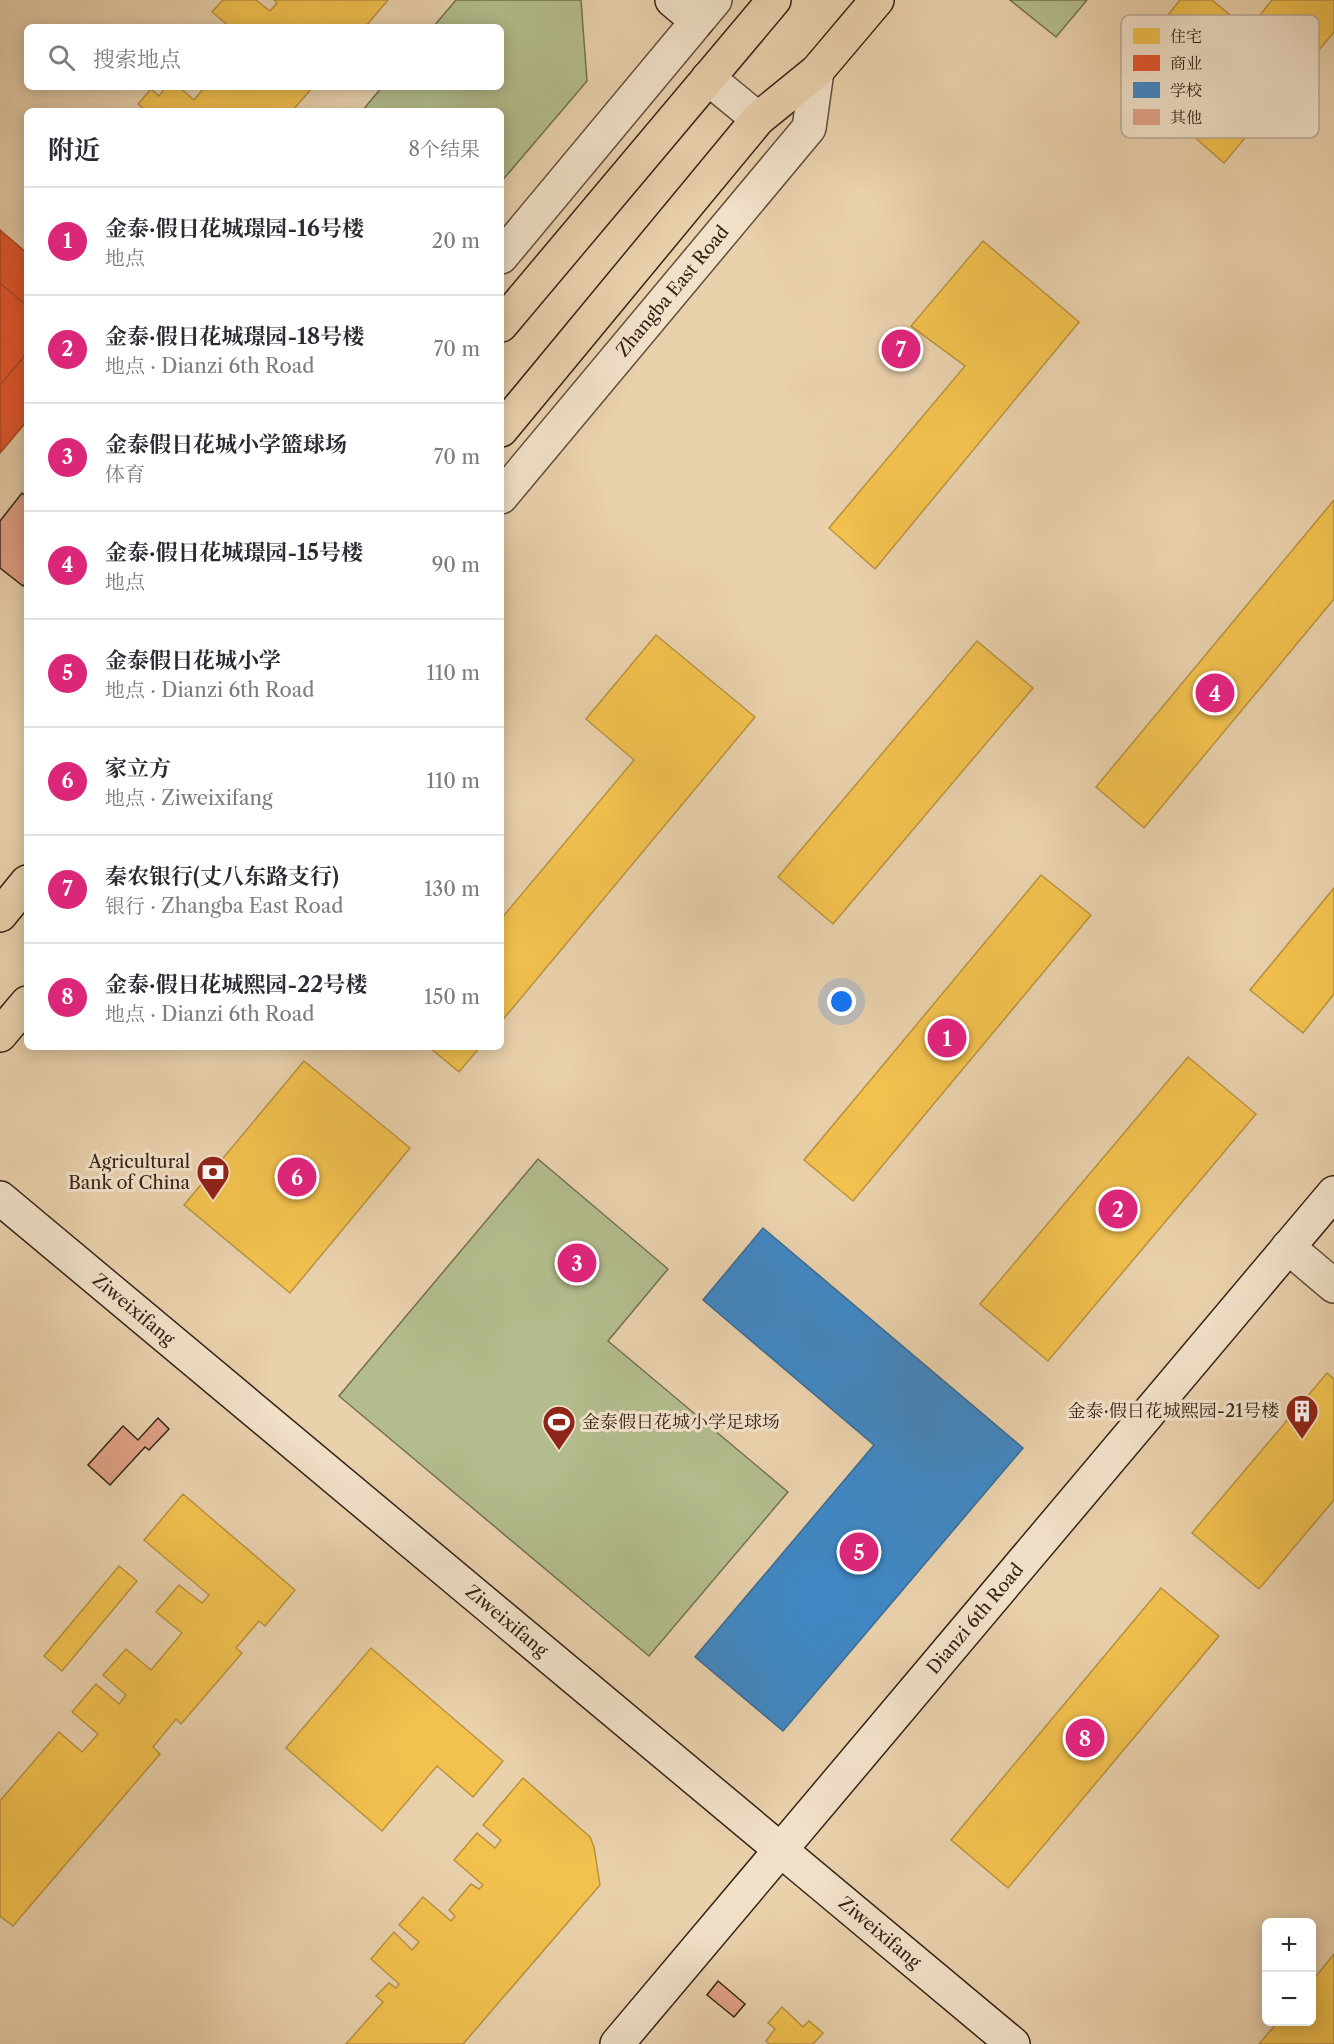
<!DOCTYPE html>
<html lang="zh">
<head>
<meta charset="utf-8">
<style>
  body { margin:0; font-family:"Libre Caslon Text","Noto Serif SC",serif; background:#f7f7f7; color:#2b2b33 }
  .controls { position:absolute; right:18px; bottom:18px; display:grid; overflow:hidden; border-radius:9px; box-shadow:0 3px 15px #0003 }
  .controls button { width:54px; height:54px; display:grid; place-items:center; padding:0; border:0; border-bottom:2px solid #e1e1e2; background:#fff; color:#2b2b33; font:30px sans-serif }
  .you { position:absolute; left:842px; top:1002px; width:21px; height:21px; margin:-15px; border:4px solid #fff; border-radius:50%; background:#1a73e8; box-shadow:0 0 0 9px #1a73e833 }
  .badge { display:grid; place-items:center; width:39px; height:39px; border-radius:50%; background:#db2777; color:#fff; font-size:20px; font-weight:700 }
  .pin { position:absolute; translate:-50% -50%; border:3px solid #fff; box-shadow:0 2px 6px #0006 }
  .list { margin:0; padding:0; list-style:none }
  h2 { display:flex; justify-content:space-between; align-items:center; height:78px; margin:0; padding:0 24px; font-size:26px }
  h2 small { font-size:20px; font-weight:400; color:#7c7c81 }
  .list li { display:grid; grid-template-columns:39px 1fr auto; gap:18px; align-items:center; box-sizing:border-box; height:108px; padding:0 24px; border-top:2px solid #e1e1e2 }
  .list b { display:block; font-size:22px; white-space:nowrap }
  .list p { margin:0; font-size:20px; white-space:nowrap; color:#7c7c81 }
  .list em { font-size:20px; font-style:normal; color:#7c7c81 }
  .icon { flex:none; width:33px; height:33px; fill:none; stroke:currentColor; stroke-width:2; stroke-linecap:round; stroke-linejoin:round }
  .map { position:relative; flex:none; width:1334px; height:2044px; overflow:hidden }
  .search { position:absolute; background:#fff; box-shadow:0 3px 15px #0003; left:24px; top:24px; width:480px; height:66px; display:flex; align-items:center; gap:15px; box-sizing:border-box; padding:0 21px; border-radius:9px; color:#7c7c81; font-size:22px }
  .panel { position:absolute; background:#fff; box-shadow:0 3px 15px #0003; left:24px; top:108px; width:480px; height:942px; border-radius:9px }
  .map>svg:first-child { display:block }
</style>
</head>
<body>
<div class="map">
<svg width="1334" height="2044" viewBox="0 0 1334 2044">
  <rect width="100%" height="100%" fill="#e9d1ac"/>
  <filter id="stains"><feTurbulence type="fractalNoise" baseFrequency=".00333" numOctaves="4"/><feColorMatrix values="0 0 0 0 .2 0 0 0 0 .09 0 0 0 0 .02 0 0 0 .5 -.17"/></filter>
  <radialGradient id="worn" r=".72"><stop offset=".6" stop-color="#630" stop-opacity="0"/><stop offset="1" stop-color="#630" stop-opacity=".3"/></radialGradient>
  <!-- green -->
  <g fill="#b3bc8c" stroke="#747052" stroke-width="1.5">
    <polygon points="456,0 581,0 587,81 501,182 501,111 362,111 382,87 501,87 501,27 433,27"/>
    <polygon points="1010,0 1087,0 1056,37"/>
    <polygon points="538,1159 668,1269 608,1341 788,1492 649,1656 339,1396"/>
  </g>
  <!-- homes -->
  <g fill="#f2c14e" stroke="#b9923e" stroke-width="1.5">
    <polygon points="223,0 256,0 270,11 277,3 274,0 388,0 365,27 230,27 212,12"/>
    <polygon points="1180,0 1212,0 1248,30 1272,0 1334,0 1334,32 1224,163 1121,73"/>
    <polygon points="166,87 179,87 194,100 205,87 313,87 292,111 146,111 138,104 151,89 159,96"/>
    <polygon points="983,241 1079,322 875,569 829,528 965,366 911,326"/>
    <polygon points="1334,500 1334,599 1144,828 1096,787"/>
    <polygon points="656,635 755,717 501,1022 501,919 634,760 586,719"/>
    <polygon points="977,641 1033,688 833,924 778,877"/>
    <polygon points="1041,875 1091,915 853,1201 804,1160"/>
    <polygon points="1334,888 1334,994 1303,1033 1250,990"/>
    <polygon points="429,1047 480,1047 459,1072"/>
    <polygon points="1188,1057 1256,1114 1048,1361 980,1304"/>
    <polygon points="304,1061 410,1148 290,1293 184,1205"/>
    <polygon points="1327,1373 1334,1379 1334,1500 1259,1589 1192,1533"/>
    <polygon points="183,1494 295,1590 265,1626 259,1621 236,1648 242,1653 181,1724 176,1719 153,1747 160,1754 13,1926 0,1916 0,1801 59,1732 82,1752 98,1734 72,1712 96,1684 119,1704 126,1695 103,1675 126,1649 151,1670 182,1633 156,1612 179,1585 202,1603 209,1595 144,1540"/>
    <polygon points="119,1566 137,1581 62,1671 44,1656"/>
    <polygon points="1161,1588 1219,1636 1008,1888 951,1840"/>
    <polygon points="371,1648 503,1761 473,1797 437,1766 382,1831 286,1748"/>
    <polygon points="523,1778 590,1837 594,1847 600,1885 463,2044 346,2044 383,2002 376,1996 389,1983 396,1988 399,1984 371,1959 394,1932 412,1950 419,1942 399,1925 423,1897 451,1921 455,1916 449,1910 471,1884 479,1889 483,1885 454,1860 477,1833 495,1848 501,1840 483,1825"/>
    <polygon points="1334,1954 1334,2044 1259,2044 1278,2022 1312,2022 1312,1981"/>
    <polygon points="782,2007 803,2027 809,2021 823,2033 813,2044 769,2044 766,2041 775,2029 768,2023"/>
  </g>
  <!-- shops -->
  <g fill="#e4572e" stroke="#b04727" stroke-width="1.5">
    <polygon points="0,230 27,253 27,421 0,453"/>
    <polygon points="0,283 27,306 27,353 0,385"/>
  </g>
  <!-- schools -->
  <polygon fill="#3f88c5" stroke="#3c6a91" stroke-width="1.5" points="763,1228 1023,1448 783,1731 695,1657 874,1445 703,1300"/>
  <!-- building -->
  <g fill="#e2a287" stroke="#352318" stroke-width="1.5">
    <polygon points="22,493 27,497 27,581 23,586 0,568 0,521"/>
    <polygon points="158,1418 169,1429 149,1450 145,1447 110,1485 88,1465 123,1426 138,1440"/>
    <polygon points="718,1981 745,2004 734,2017 707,1995"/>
  </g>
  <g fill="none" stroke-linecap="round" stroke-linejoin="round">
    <defs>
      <g id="street">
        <polyline points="708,78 758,119"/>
        <polyline points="501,257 715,0"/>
        <path id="s1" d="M501,497L809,128L817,71"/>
        <polyline points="1288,1247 1334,1286"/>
      </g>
      <g id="secondary">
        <polyline points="672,0 697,21"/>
        <path id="s2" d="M0,1198L1013,2044"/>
        <path id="s3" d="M617,2044L1334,1193"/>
      </g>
      <g id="primary">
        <polyline points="501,325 774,0"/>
        <polyline points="501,430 758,119 817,71 877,0"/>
        <polyline points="0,915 27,882"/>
        <polyline points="0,1035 27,1003"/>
      </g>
    </defs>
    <!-- street casing -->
    <use href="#street" stroke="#624e3d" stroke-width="36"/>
    <!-- secondary casing -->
    <use href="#secondary" stroke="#352318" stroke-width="36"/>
    <!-- primary casing -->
    <use href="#primary" stroke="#352318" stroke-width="36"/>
    <!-- street -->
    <use href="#street" stroke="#f1e1c9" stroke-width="33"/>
    <!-- secondary -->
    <use href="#secondary" stroke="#f1e1c9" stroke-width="33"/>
    <!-- primary -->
    <use href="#primary" stroke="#e9d1ac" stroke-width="33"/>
  </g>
  <!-- icons -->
  <defs>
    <symbol id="bank-pin" viewBox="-11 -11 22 30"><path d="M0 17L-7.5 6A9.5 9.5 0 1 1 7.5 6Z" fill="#8f2418" stroke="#f1e1c9"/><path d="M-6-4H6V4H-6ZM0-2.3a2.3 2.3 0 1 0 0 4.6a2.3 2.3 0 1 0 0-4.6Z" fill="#fff"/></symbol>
    <symbol id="building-pin" viewBox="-11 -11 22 30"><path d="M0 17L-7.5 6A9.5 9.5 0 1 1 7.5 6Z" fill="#8f2418" stroke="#f1e1c9"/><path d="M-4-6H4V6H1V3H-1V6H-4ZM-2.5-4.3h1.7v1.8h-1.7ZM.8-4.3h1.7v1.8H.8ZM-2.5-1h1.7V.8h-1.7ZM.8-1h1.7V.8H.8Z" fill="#fff"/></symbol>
    <symbol id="stadium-pin" viewBox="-11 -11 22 30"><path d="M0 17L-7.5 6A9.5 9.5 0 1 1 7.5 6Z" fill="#8f2418" stroke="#f1e1c9"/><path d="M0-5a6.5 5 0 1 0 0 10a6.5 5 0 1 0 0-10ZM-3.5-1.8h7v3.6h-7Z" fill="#fff"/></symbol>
  </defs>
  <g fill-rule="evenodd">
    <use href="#bank-pin" x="194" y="1153" width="38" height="52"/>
    <use href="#building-pin" x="1283" y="1392" width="38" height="52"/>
    <use href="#stadium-pin" x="540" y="1403" width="38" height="52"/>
  </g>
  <g text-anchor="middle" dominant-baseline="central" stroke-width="6" stroke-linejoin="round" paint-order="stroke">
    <!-- street labels -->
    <g font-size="18" fill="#352318" stroke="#f1e1c9">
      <text stroke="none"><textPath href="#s1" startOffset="268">Zhangba East Road</textPath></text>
      <text stroke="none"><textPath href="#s2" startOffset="174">Ziweixifang</textPath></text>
      <text stroke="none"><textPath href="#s3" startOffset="556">Dianzi 6th Road</textPath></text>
      <text stroke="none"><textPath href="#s2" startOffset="660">Ziweixifang</textPath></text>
      <text stroke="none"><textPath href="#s2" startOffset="1146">Ziweixifang</textPath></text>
    </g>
    <!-- poi labels -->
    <g font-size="18" fill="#352318" stroke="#f1e1c9" text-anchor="end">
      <text x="190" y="1162">Agricultural<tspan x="190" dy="21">Bank of China</tspan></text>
      <text x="1279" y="1411">金泰·假日花城熙园-21号楼</text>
      <text x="582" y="1422" text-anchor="start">金泰假日花城小学足球场</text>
    </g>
  </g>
  <!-- legend -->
  <rect x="1121" y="15" width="198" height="123" rx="9" fill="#f1e1c9" stroke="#b9a894" stroke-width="1.5"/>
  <rect x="1133" y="28" width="27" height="16" fill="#f2c14e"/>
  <rect x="1133" y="55" width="27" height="16" fill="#e4572e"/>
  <rect x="1133" y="82" width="27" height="16" fill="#3f88c5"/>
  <rect x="1133" y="109" width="27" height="16" fill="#e2a287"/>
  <g font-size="16" fill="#352318">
    <text x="1170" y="42">住宅</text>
    <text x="1170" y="69">商业</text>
    <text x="1170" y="96">学校</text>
    <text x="1170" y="123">其他</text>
  </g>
  <rect width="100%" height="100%" filter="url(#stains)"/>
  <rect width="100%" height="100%" fill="url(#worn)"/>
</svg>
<div class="controls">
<button>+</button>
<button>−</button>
</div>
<div class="you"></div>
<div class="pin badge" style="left:947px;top:1038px">1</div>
<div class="pin badge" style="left:1118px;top:1209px">2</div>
<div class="pin badge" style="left:577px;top:1263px">3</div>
<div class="pin badge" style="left:1215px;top:693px">4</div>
<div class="pin badge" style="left:859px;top:1552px">5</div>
<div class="pin badge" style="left:297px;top:1177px">6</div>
<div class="pin badge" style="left:901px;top:349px">7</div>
<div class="pin badge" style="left:1085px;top:1738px">8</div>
<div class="search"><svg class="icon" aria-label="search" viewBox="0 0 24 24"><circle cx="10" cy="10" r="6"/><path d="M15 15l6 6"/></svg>搜索地点</div>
<section class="panel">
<h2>附近<small>8个结果</small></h2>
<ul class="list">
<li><span class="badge">1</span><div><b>金泰·假日花城璟园-16号楼</b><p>地点</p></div><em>20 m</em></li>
<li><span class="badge">2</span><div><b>金泰·假日花城璟园-18号楼</b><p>地点 · Dianzi 6th Road</p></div><em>70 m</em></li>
<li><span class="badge">3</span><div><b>金泰假日花城小学篮球场</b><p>体育</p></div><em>70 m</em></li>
<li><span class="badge">4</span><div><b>金泰·假日花城璟园-15号楼</b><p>地点</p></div><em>90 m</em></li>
<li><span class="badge">5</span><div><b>金泰假日花城小学</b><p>地点 · Dianzi 6th Road</p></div><em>110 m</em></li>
<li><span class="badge">6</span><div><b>家立方</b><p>地点 · Ziweixifang</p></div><em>110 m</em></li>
<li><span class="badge">7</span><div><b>秦农银行(丈八东路支行)</b><p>银行 · Zhangba East Road</p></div><em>130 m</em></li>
<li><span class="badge">8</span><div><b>金泰·假日花城熙园-22号楼</b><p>地点 · Dianzi 6th Road</p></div><em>150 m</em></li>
</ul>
</section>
</div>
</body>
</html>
